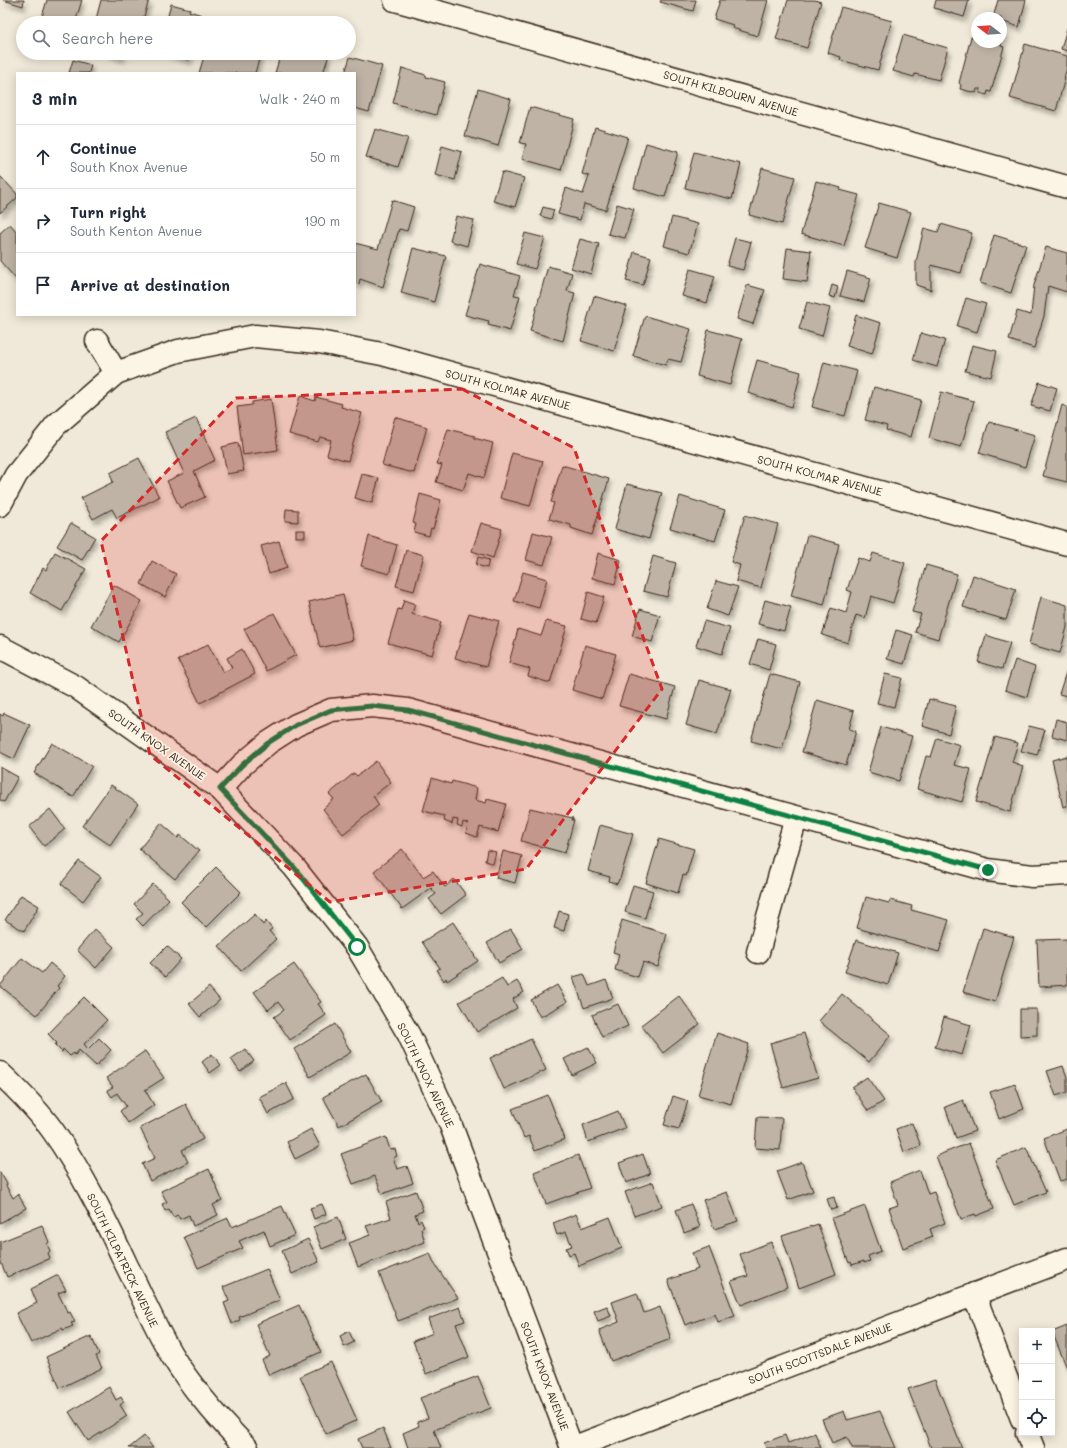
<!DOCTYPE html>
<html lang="en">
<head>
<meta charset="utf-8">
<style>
  body { margin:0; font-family:Mali,sans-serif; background:#f6f6f7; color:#1f2937 }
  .controls { position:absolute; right:12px; bottom:12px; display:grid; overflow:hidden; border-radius:0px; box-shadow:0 2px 10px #0003 }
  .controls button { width:36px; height:36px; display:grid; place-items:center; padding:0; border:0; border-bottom:1px solid #e0e1e3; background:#fff; color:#1f2937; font:20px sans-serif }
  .compass { position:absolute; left:971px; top:12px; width:36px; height:36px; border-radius:50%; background:#fff; box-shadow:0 2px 10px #0003; rotate:287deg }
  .stop { position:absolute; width:12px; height:12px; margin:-9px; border:3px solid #0b8043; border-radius:50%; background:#fff }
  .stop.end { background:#0b8043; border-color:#fff; box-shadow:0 1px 4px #0008 }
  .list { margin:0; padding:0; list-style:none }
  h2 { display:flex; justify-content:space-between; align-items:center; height:52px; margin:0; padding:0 16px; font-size:17px }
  h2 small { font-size:13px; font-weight:400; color:#747a83 }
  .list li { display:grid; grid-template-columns:26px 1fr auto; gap:12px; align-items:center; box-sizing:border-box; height:64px; padding:0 16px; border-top:1px solid #e0e1e3 }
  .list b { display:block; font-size:15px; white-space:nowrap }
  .list p { margin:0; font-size:13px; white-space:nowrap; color:#747a83 }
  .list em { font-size:13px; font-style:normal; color:#747a83 }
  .icon { flex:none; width:22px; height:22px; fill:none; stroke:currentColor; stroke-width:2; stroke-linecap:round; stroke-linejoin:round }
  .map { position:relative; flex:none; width:1067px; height:1448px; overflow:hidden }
  .search { position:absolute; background:#fff; box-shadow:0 2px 10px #0003; left:16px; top:16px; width:340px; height:44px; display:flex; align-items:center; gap:10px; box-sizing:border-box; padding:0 14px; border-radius:22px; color:#747a83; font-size:15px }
  .panel { position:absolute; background:#fff; box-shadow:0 2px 10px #0003; left:16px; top:72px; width:340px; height:244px; border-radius:0px }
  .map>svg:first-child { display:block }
</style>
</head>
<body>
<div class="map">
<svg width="1067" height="1448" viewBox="0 0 1067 1448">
  <defs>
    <filter id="shadow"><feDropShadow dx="2.5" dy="4.5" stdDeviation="2" flood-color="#0004"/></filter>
  </defs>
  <rect width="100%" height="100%" fill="#f0e9d9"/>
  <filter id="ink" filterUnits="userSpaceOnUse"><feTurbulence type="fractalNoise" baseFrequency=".025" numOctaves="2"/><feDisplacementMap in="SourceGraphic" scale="8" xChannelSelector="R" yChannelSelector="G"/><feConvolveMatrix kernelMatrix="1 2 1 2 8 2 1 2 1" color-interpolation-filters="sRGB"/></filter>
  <g filter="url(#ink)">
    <!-- building -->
    <g fill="#beb3a4" stroke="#3b2a1e" filter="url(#shadow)">
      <polygon points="3,0 24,0 23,6"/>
      <polygon points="47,0 82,0 75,23 40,23"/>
      <polygon points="101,0 149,0 142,23 95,23"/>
      <polygon points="661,0 696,0 693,11 660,2"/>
      <polygon points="720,0 768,0 758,36 732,28 733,25 714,19"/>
      <polygon points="788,0 815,0 821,2 807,48 776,39"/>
      <polygon points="936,0 969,0 964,17 934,8"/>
      <polygon points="998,0 1026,0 1019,27 1001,21 1001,18 993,18"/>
      <polygon points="171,4 190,9 189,11 202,15 200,23 166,23"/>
      <polygon points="841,7 892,21 878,70 840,60 841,57 828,53"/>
      <polygon points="977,26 977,42 1001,42 1001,32 1005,33 1001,46 1004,47 991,92 988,91 987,95 980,93 981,89 977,89 976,93 960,89 961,85 959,83 971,37 973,37"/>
      <polygon points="1067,28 1067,51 1061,49"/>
      <polygon points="903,35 948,48 939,80 915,74 914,77 893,71"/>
      <polygon points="1025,44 1067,56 1067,68 1064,78 1065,78 1056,111 1010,98"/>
      <polygon points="105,53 124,53 122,58"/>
      <polygon points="166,53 191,53 189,60"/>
      <polygon points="205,53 261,53 255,73 199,73"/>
      <polygon points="281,53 322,53 329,55 323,73 275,73"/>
      <polygon points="350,57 382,66 369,112 355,108 355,73 345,73"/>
      <polygon points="73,60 91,65 89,73 69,73"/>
      <polygon points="402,68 426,75 426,77 445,82 436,115 393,103"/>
      <polygon points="478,89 511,99 498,146 465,136"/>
      <polygon points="530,107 574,119 561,170 522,159 526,144 520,143"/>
      <polygon points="595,127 628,137 606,210 584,204 580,220 558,214 566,188 583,194 589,176 582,174"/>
      <polygon points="375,129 408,138 398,167 366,157"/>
      <polygon points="646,143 678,152 665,197 634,188"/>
      <polygon points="442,146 462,152 455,180 435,175"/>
      <polygon points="694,152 741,164 732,199 685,188"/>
      <polygon points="762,168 795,177 782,224 749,215"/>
      <polygon points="502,172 524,178 515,207 493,201"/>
      <polygon points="0,177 1,177 17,194 17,198 0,213"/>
      <polygon points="816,181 841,188 840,190 859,195 844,246 801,234"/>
      <polygon points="392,200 414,207 407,231 399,229 383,287 360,279 359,284 355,283 355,243 378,249"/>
      <polygon points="879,203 911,212 897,258 865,248"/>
      <polygon points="617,204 634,209 625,238 608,234"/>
      <polygon points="543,207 554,210 551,219 540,216"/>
      <polygon points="456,216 474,220 467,246 450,241"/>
      <polygon points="672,217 698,224 689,253 664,246"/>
      <polygon points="10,224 17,232 17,280 0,261 0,233"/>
      <polygon points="941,224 972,233 961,273 931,265 931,290 916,285 916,262 924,228 938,232"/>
      <polygon points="525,233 545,238 535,269 516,264"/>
      <polygon points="994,235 1026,245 1011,293 980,283"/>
      <polygon points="735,238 751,242 743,270 727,266"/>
      <polygon points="580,239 599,244 591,274 571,268"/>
      <polygon points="1046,247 1067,253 1067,292 1048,286 1044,316 1034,348 1009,340 1017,311 1031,315 1034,285"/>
      <polygon points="413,248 446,256 434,302 401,293"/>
      <polygon points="787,248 811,251 807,282 783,279"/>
      <polygon points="634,252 651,257 643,285 626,281"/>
      <polygon points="480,264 520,276 514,295 520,296 510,331 488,325 489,321 465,315"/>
      <polygon points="548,266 572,273 567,291 575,293 563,341 530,331"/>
      <polygon points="690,269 715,276 707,303 682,296"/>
      <polygon points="847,271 871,278 864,302 840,296"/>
      <polygon points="747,285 765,290 753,324 737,319"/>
      <polygon points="832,285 838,287 835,298 829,296"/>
      <polygon points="594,296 627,306 614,351 581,341"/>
      <polygon points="966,298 986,304 977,332 957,326"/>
      <polygon points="807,302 830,308 822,336 799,329"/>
      <polygon points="856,315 881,323 872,354 847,346"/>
      <polygon points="645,316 691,329 681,362 668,359 666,365 633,356"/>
      <polygon points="708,330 742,339 730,385 697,376"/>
      <polygon points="921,333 945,340 937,367 913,360"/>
      <polygon points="972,345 997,351 991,377 965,371"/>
      <polygon points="757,360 801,372 792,407 748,393"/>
      <polygon points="824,362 857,371 845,416 812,407"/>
      <polygon points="1039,382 1057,388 1050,411 1031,406"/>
      <polygon points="874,387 921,400 911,437 886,430 887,426 865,420"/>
      <polygon points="941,392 974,401 961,447 929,438"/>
      <polygon points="300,396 315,401 316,397 342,404 341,407 362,413 348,461 327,455 331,440 320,437 318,442 289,434"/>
      <polygon points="271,399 278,450 243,455 237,407 252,405 252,402"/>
      <polygon points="1062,405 1067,407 1067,482 1043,476"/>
      <polygon points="395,417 427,427 414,473 382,465"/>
      <polygon points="196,418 215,460 194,471 205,497 180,508 167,481 184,473 165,432"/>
      <polygon points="989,422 1035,435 1025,467 979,453"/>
      <polygon points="448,429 475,436 474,438 493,443 484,478 469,473 463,490 436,482 442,465 437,464"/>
      <polygon points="238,443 244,471 227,474 222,447"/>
      <polygon points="512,453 543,461 530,506 500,498"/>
      <polygon points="139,458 159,497 117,518 112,509 93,519 81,498 113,482 110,473"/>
      <polygon points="562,465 609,479 592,535 571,528 571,525 549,519 554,503 551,502"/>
      <polygon points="362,474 379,478 372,503 355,498"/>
      <polygon points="627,484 662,493 649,539 615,529"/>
      <polygon points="420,494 441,500 433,529 431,528 429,536 414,532 416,524 413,523"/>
      <polygon points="680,496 725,510 715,541 670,528"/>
      <polygon points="286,509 298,510 298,522 285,521"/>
      <polygon points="745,515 778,524 761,588 736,581 740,565 731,562"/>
      <polygon points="71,523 95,537 82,560 57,546"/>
      <polygon points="481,523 502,529 493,558 472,551"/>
      <rect x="296" y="530" width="9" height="7"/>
      <polygon points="533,532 552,537 544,565 526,560"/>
      <polygon points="807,535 839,544 824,605 791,596"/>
      <polygon points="369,536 397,545 389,574 361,566"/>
      <polygon points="279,541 287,568 269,574 261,546"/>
      <polygon points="406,550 424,555 414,591 396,586"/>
      <polygon points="55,552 86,569 62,611 30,593 43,568 46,570"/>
      <polygon points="598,553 621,560 615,584 592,578"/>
      <polygon points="873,553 905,563 893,603 871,596 865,618 856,615 848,643 822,635 831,608 846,613 852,592 847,590 858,558 870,562"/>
      <polygon points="653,556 676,563 667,597 643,591"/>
      <polygon points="478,557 489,560 487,568 476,565"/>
      <polygon points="152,561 176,574 165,597 141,584"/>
      <polygon points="926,565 957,574 938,639 915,632 921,614 912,612"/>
      <polygon points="523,572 547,579 539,608 514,601"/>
      <polygon points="973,575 1016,589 1006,620 963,607"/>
      <polygon points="716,581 738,587 728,616 707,609"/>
      <polygon points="114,585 142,601 119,642 91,626"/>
      <polygon points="588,592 604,597 596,623 581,619"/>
      <polygon points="343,594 353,640 320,648 309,602"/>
      <polygon points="1041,597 1067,605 1067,627 1060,653 1029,644"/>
      <polygon points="404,600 415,604 412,614 441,622 432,655 388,643 398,609 401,610"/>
      <polygon points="765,600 791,607 784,631 758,624"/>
      <polygon points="640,609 660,615 652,642 632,636"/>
      <polygon points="274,613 296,655 266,671 244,629"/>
      <polygon points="469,613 499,621 486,667 455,658"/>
      <polygon points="546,621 567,626 550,683 528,676 530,669 509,663 518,629 541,636"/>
      <polygon points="704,621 730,628 722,654 696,646"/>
      <polygon points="896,630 913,635 904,664 887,659"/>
      <polygon points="986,635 1010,643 1002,669 978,662"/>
      <polygon points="758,639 776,644 769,670 750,664"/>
      <polygon points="208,644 223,672 232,668 227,658 242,649 255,674 200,703 178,660"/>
      <polygon points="585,645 616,654 602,699 572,690"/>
      <polygon points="1015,660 1035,667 1027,697 1005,690"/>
      <polygon points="1067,669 1067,696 1059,694"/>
      <polygon points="629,674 675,687 666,719 619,706"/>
      <polygon points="770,674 800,682 782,749 751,741"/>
      <polygon points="885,674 902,678 894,707 877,703"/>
      <polygon points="699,680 731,689 717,734 686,725"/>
      <polygon points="929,699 956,706 949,734 922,726"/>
      <polygon points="817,700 854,711 849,729 856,731 846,765 802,752"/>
      <polygon points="4,713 30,725 14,759 0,752 0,714 3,716"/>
      <polygon points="1056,719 1067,722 1067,740 1052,736"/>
      <polygon points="1029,726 1045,730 1037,755 1021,751"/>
      <polygon points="881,727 912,736 899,781 868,772"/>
      <polygon points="995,737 1018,743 1012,762 1023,766 1010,812 976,802"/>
      <polygon points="937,738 960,745 954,765 971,769 962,802 917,789 926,756 931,757"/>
      <polygon points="52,743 92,766 73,797 34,773"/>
      <polygon points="1067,756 1067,806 1063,807 1052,760"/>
      <polygon points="376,761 391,782 373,796 379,805 343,834 323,809 334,799 329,794 354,773 357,776"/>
      <polygon points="0,767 18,777 4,802 0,800"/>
      <polygon points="432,778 451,784 452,781 477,788 475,800 486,803 487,799 506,804 498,832 480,827 477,837 466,833 468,824 463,822 462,827 457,825 458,820 453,819 452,824 444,821 445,816 423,811"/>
      <polygon points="111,785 138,804 110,845 82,826"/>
      <polygon points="530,808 573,818 572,820 574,820 565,853 521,841"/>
      <polygon points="50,809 65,829 44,846 29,827"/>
      <polygon points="161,823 178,838 180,835 199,851 175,879 139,849"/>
      <polygon points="600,825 633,834 620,879 619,879 617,884 609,881 610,877 588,871"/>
      <polygon points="659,839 694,849 686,876 683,875 678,893 646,883"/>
      <polygon points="402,849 423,877 433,871 445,887 454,879 466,895 441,914 429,899 436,894 431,888 402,909 374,871"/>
      <polygon points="487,850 496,852 493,864 485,861"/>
      <polygon points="503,851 522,856 515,883 496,878"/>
      <polygon points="79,861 101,877 83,901 61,884"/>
      <polygon points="216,867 241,892 206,927 181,902"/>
      <polygon points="153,884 169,899 143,926 136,919 143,913 134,904"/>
      <polygon points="633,885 653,891 645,918 625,912"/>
      <polygon points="21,895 39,906 24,931 5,920"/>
      <polygon points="866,897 889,903 890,900 912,906 911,910 949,920 939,952 857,928"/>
      <polygon points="559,911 568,914 564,931 554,928"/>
      <polygon points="255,914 263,925 266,921 272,929 269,931 276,939 241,971 219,946"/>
      <polygon points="622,920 667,934 658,967 643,962 638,977 615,970 619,954 613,952"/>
      <polygon points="453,922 478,961 447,981 446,978 444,981 437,970 440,968 422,942"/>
      <polygon points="983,928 1014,937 995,1002 963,992"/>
      <polygon points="95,929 114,947 96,968 77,950"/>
      <polygon points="511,929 523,949 499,963 487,943"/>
      <polygon points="1067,939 1067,985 1039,987 1037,940"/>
      <polygon points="856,940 898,953 888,985 845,972"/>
      <polygon points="167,946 181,959 165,977 150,963"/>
      <polygon points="22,958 42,973 50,963 65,976 57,986 59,988 37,1015 0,986"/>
      <polygon points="294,964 321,1002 318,1004 326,1015 290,1040 274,1017 284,1010 278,1002 268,1010 254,992"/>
      <polygon points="584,974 589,986 606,980 613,998 584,1008 573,977"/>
      <polygon points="502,978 507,987 517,981 524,992 513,999 517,1008 477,1032 459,1002"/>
      <polygon points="557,985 567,1002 540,1017 531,1000"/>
      <polygon points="209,987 220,1000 200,1017 189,1004"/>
      <polygon points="842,994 891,1035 869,1062 819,1021"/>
      <polygon points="679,996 700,1024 663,1053 641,1025"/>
      <polygon points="84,997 107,1020 84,1044 88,1049 99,1038 111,1050 96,1066 79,1050 75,1055 74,1053 70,1056 63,1049 62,1052 55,1045 57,1043 48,1034"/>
      <polygon points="618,1004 628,1026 602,1037 592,1015"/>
      <polygon points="1020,1009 1037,1009 1037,1035 1020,1036"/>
      <polygon points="944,1017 971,1025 962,1055 935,1047"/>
      <polygon points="335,1024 351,1052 310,1077 294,1049"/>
      <polygon points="717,1033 749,1044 731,1104 698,1095"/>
      <polygon points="804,1033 818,1078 783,1088 770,1043"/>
      <polygon points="531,1039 546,1070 504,1089 490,1058"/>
      <polygon points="588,1047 597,1063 572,1075 564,1059"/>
      <polygon points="245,1049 254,1061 240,1072 231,1059"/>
      <polygon points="145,1051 164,1078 145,1090 154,1105 128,1123 120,1111 126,1106 117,1093 112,1097 107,1090 113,1087 106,1078"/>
      <polygon points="212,1054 221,1065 210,1073 202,1062"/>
      <polygon points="1063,1066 1067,1077 1067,1092 1056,1096 1047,1071"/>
      <polygon points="366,1074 382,1102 339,1126 323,1097"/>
      <polygon points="867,1077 884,1101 868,1111 852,1087"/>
      <polygon points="286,1083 294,1099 268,1114 259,1097"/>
      <polygon points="1015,1084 1024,1109 999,1119 990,1092"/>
      <polygon points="548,1095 565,1139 535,1151 529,1136 524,1138 512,1109"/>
      <polygon points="673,1096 688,1101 679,1129 664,1125"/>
      <polygon points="963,1100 975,1131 956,1138 945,1107"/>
      <polygon points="186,1104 203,1139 182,1150 188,1162 150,1181 142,1164 155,1158 140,1128"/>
      <polygon points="618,1111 625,1128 588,1142 583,1125"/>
      <polygon points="757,1117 782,1118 780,1150 755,1148"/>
      <polygon points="912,1123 921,1146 904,1152 896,1129"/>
      <polygon points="311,1129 320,1146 295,1159 287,1142"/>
      <polygon points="1067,1129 1067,1179 1060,1181 1044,1138"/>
      <polygon points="386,1137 390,1150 395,1149 397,1156 393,1158 397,1169 407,1166 413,1183 382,1194 375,1176 353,1184 341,1154"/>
      <polygon points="969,1143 994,1209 976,1216 975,1214 961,1219 936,1156"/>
      <polygon points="1026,1147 1046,1192 1014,1205 995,1160"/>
      <polygon points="643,1154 650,1174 626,1183 619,1163"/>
      <polygon points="578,1155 590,1188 546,1204 534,1172"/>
      <polygon points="802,1162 813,1191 788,1200 777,1171"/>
      <polygon points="209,1169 222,1200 213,1205 218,1215 193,1226 189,1215 180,1219 178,1215 173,1217 169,1209 165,1211 162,1204 167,1202 161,1191"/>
      <polygon points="920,1170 928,1194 934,1192 945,1223 930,1229 933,1237 903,1248 889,1208 898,1205 890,1182"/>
      <polygon points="0,1172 7,1184 6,1186 13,1198 18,1194 26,1208 0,1223"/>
      <polygon points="653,1182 662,1206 634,1216 625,1192"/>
      <polygon points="416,1191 423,1211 415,1214 418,1222 421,1220 424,1227 421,1229 425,1242 358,1267 349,1243 370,1235 366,1226 391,1218 386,1202"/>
      <polygon points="727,1192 738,1221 714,1229 703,1200"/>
      <polygon points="834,1197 837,1208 831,1210 827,1199"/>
      <polygon points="322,1204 326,1214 314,1219 310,1208"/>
      <polygon points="691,1204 700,1227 684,1233 676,1210"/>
      <polygon points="282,1206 295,1235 270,1246 264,1230 239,1241 243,1248 198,1268 184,1237 228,1218 232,1227"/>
      <polygon points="865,1206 881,1251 868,1256 870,1261 864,1263 864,1261 852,1265 851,1262 849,1263 832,1218"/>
      <polygon points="576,1214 582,1228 610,1217 622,1248 579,1266 574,1253 569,1255 566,1248 572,1246 566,1232 557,1235 553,1223"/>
      <polygon points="338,1217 346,1239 322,1249 313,1227"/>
      <polygon points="818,1224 836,1274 799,1288 782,1236"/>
      <polygon points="42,1225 49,1242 47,1244 50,1251 48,1253 50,1258 7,1277 0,1260 0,1242"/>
      <polygon points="308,1239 319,1262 292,1274 282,1251"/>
      <polygon points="771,1242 787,1287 741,1305 731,1281 748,1276 740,1254"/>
      <polygon points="709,1247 735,1316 718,1322 715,1314 685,1325 668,1280 698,1269 692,1253"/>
      <polygon points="430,1253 434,1263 458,1298 398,1321 379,1273"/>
      <polygon points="267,1269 280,1300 239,1317 240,1320 232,1324 224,1303 229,1301 223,1287"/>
      <polygon points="58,1275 66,1290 58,1293 68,1313 70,1312 75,1322 71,1323 73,1326 63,1330 62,1328 31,1343 16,1313 37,1303 31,1289"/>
      <polygon points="637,1293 644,1313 660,1307 671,1339 611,1361 599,1330 619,1322 612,1302"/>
      <polygon points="299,1305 321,1352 269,1375 262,1360 270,1356 256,1324"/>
      <polygon points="607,1306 611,1316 598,1321 594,1311"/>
      <polygon points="460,1307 465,1321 456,1324 469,1357 426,1374 413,1341 433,1333 428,1319"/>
      <polygon points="1067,1326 1067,1368 1052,1332"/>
      <polygon points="349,1331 354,1342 344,1347 340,1336"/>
      <polygon points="91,1336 99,1354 96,1356 102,1368 60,1388 46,1357"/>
      <polygon points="331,1362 357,1420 326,1434 300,1376"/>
      <polygon points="478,1376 491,1408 434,1430 441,1448 408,1448 403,1433 419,1426 417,1422 428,1418 420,1398"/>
      <polygon points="935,1380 962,1448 931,1448 908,1389"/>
      <polygon points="109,1387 116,1400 121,1397 124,1402 120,1405 127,1416 88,1441 69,1412"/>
      <polygon points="844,1411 847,1420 880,1411 896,1448 852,1448 847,1437 832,1443 822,1419"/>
      <polygon points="383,1428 391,1448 362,1448 358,1439"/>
      <polygon points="815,1433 821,1448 766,1448 764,1443 785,1435 788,1443"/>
      <polygon points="144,1436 153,1448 129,1448"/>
    </g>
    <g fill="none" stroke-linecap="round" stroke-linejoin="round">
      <defs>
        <g id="street">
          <polyline points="395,0 1067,187"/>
          <polyline points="97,341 116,373"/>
          <polyline points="0,505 16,475 56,425 116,373 178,351 255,336 319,342 382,354 1067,544"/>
          <polyline points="0,647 76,687 220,789 294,867 357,947 409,1035 450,1123 572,1448"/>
          <polyline points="220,789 242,765 268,743 296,725 331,710 372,706 408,710 988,870 1032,876 1067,874"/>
          <polyline points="758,952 796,818"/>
          <path d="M0,1073C19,1091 38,1110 53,1131C82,1172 105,1219 126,1264C141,1294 154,1325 171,1354C192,1389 219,1419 247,1448"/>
          <polyline points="974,1294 1022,1419"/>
          <polyline points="1027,1433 1033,1448"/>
          <polyline points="572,1448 1067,1259"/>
        </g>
      </defs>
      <!-- street casing -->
      <use href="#street" stroke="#3b2a1e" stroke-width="25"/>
      <!-- street -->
      <use href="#street" stroke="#fcf5e5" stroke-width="22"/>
    </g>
  </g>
  <g fill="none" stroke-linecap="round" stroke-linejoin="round" filter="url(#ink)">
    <!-- route -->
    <polyline stroke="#0b8043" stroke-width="5" points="357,947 294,867 220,789 242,765 268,743 296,725 331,710 372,706 408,710 988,870"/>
  </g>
  <!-- marked area -->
  <path fill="#d62828" fill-opacity="0.2" stroke="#d62828" stroke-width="3" stroke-dasharray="8 5" stroke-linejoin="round" d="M462,389L574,448L662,689L526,869L330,902L150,755L101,541L236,398Z"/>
  <g text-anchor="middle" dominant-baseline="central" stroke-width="3.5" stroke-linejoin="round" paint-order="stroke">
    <!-- street labels -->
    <g font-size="11" fill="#3b2a1e" stroke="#fcf5e5">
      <text transform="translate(731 93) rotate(16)">SOUTH KILBOURN AVENUE</text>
      <text transform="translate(508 389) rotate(15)">SOUTH KOLMAR AVENUE</text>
      <text transform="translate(820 475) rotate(15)">SOUTH KOLMAR AVENUE</text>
      <text transform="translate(157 744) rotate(35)">SOUTH KNOX AVENUE</text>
      <text transform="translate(426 1075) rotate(64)">SOUTH KNOX AVENUE</text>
      <text transform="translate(123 1260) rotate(64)">SOUTH KILPATRICK AVENUE</text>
      <text transform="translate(820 1353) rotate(-21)">SOUTH SCOTTSDALE AVENUE</text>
      <text transform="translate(545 1376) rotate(69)">SOUTH KNOX AVENUE</text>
    </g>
  </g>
</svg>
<div class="controls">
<button>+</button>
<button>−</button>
<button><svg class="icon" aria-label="locate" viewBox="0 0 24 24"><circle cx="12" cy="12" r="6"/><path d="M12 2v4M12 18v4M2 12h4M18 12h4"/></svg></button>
</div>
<svg class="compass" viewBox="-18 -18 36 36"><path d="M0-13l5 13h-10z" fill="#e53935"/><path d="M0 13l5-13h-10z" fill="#747a83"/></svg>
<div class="stop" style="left:357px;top:947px"></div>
<div class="stop end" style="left:988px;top:870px"></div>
<div class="search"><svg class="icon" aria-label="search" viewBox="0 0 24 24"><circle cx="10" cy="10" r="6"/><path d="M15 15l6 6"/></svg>Search here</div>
<section class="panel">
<h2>3 min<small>Walk · 240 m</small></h2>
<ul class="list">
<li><svg class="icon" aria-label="ahead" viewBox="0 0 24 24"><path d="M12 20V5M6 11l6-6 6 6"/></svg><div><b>Continue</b><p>South Knox Avenue</p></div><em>50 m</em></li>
<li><svg class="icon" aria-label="right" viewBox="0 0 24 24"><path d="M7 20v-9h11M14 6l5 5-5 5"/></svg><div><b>Turn right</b><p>South Kenton Avenue</p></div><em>190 m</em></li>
<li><svg class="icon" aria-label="arrive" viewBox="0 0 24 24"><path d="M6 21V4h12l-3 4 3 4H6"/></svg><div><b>Arrive at destination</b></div></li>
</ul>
</section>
</div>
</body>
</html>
